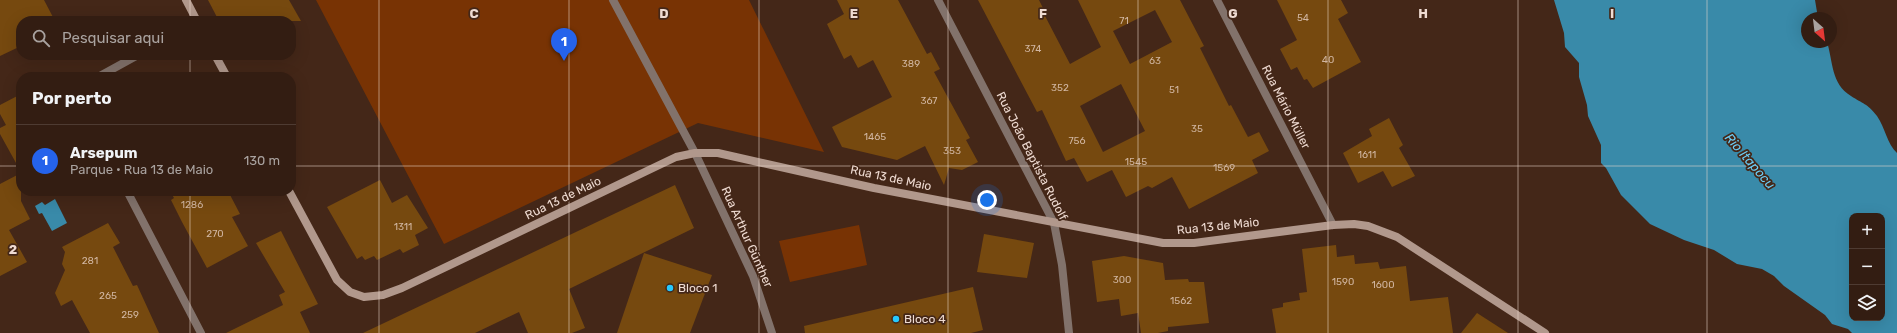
<!DOCTYPE html>
<html lang="pt">
<head>
<meta charset="utf-8">
<style>
  body { margin:0; font-family:Rubik,sans-serif; background:#3b261b; color:#f1f3f6 }
  .controls { position:absolute; right:12px; bottom:12px; display:grid; overflow:hidden; border-radius:8px; box-shadow:0 4px 16px #0002 }
  .controls button { width:36px; height:36px; display:grid; place-items:center; padding:0; border:0; border-bottom:1px solid #4e3b32; background:#331d12; color:#f1f3f6; font:20px sans-serif }
  .compass { position:absolute; left:1801px; top:12px; width:36px; height:36px; border-radius:50%; background:#331d12; box-shadow:0 4px 16px #0002; rotate:152deg }
  .you { position:absolute; left:987px; top:200px; width:14px; height:14px; margin:-10px; border:3px solid #fff; border-radius:50%; background:#1a73e8; box-shadow:0 0 0 6px #1a73e833 }
  .badge { display:grid; place-items:center; width:26px; height:26px; border-radius:50%; background:#2563eb; color:#fff; font-size:13px; font-weight:700 }
  .pin { position:absolute; translate:-50% -33px; filter:drop-shadow(0 1px 2px #0008) }
  .pin::after { content:''; position:absolute; top:21px; width:14px; height:12px; background:inherit; clip-path:polygon(0 0,100% 0,50% 100%) }
  .list { margin:0; padding:0; list-style:none }
  h2 { display:flex; justify-content:space-between; align-items:center; height:52px; margin:0; padding:0 16px; font-size:17px }
  h2 small { font-size:13px; font-weight:400; color:#a9a29f }
  .list li { display:grid; grid-template-columns:26px 1fr auto; gap:12px; align-items:center; box-sizing:border-box; height:72px; padding:0 16px; border-top:1px solid #4e3b32 }
  .list b { display:block; font-size:15px; white-space:nowrap }
  .list p { margin:0; font-size:13px; white-space:nowrap; color:#a9a29f }
  .list em { font-size:13px; font-style:normal; color:#a9a29f }
  .icon { flex:none; width:22px; height:22px; fill:none; stroke:currentColor; stroke-width:2; stroke-linecap:round; stroke-linejoin:round }
  .map { position:relative; flex:none; width:1897px; height:333px; overflow:hidden }
  .search { position:absolute; background:#331d12; box-shadow:0 4px 16px #0002; left:16px; top:16px; width:280px; height:44px; display:flex; align-items:center; gap:10px; box-sizing:border-box; padding:0 14px; border-radius:16px; color:#a9a29f; font-size:15px }
  .panel { position:absolute; background:#331d12; box-shadow:0 4px 16px #0002; left:16px; top:72px; width:280px; height:124px; border-radius:16px }
  .map>svg:first-child { display:block }
</style>
</head>
<body>
<div class="map">
<svg width="1897" height="333" viewBox="0 0 1897 333">
  <rect width="100%" height="100%" fill="#442718"/>
  <!-- green -->
  <g fill="#783304">
    <polygon points="316,0 749,0 824,152 698,123 444,244"/>
    <polygon points="859,225 867,265 790,282 779,241"/>
  </g>
  <!-- water -->
  <g fill="#398aa9" fill-rule="evenodd">
    <path d="M1554,0H1815L1818,18H1807V42H1827C1833,61 1831,84 1851,96C1863,104 1867,103 1877,116C1885,127 1887,144 1897,153V333H1852L1848,329L1832,324L1825,315L1784,286L1774,276L1762,269L1737,264L1714,250L1684,240L1650,224L1621,195L1606,168L1601,163V145L1588,116L1587,105L1579,77V63L1565,47L1564,33ZM1852,216H1882V318H1852Z"/>
    <polygon points="55,199 67,223 52,231 42,213 39,214 35,206 42,202 45,205"/>
  </g>
  <!-- building -->
  <g fill="#76490f" fill-rule="evenodd">
    <polygon points="0,0 44,0 55,21 21,21 21,46 0,56"/>
    <polygon points="208,0 289,0 301,21 219,21"/>
    <polygon points="837,0 898,0 927,54 931,52 940,69 934,72 970,138 966,140 978,162 962,170 949,168 944,185 925,146 897,160 842,147 832,127 892,97 873,60 858,68 851,55 844,59 827,24 844,14"/>
    <path d="M978,0H1039L1046,14H1044L1070,64L1101,47L1078,0H1180L1204,46L1200,48L1229,106L1231,105L1248,137L1259,132L1269,151L1252,160L1258,173L1189,209L1172,177L1152,188L1148,186L1126,197L1112,170L1087,182L1074,158L1066,161L1042,110L1037,112ZM1155,10L1172,42L1130,64L1113,31ZM1121,84L1145,131L1103,152L1080,106Z"/>
    <polygon points="1277,0 1341,0 1348,13 1338,19 1361,62 1313,88 1307,79 1304,80 1297,67 1291,70 1280,49 1297,40"/>
    <polygon points="21,94 21,172 0,134 0,128 6,125 0,114 0,105"/>
    <polygon points="1389,118 1403,145 1399,148 1415,176 1392,187 1383,171 1358,183 1343,153 1372,136 1369,129"/>
    <polygon points="21,173 21,201 30,219 9,230 27,262 0,276 0,184"/>
    <polygon points="380,180 392,203 407,195 428,228 415,235 419,245 403,253 400,249 377,260 374,256 365,260 362,256 357,259 327,207"/>
    <polygon points="675,185 694,228 569,289 585,328 572,333 528,333 519,312 475,333 363,333"/>
    <polygon points="170,191 228,191 240,214 232,217 248,246 207,268 182,222 171,200 174,198"/>
    <polygon points="108,223 120,243 113,247 133,286 137,285 159,333 90,333 72,300 61,306 55,293 65,270 62,264 65,252 62,247"/>
    <polygon points="281,231 318,304 300,312 310,333 226,333 283,305 279,295 285,292 256,243"/>
    <polygon points="984,234 1034,243 1027,278 977,272"/>
    <polygon points="1336,245 1337,257 1354,255 1355,264 1378,262 1380,269 1406,266 1410,301 1448,297 1453,333 1276,333 1272,309 1283,307 1283,303 1300,300 1299,293 1307,292 1302,249"/>
    <polygon points="644,253 712,275 690,333 617,333"/>
    <polygon points="1124,256 1163,263 1165,280 1188,279 1189,282 1204,282 1209,323 1168,327 1168,331 1158,333 1141,333 1138,313 1121,316 1119,299 1097,302 1092,261"/>
    <polygon points="973,287 983,330 971,333 805,333 804,326"/>
    <polygon points="1477,313 1508,333 1461,333"/>
  </g>
  <g fill="none" stroke-linecap="round" stroke-linejoin="round">
    <!-- lane -->
    <polyline stroke="#82726b" stroke-width="8" points="613,0 695,153"/>
    <!-- street -->
    <g stroke="#82726b" stroke-width="8">
      <polyline points="938,0 1054,223 1062,265 1069,333"/>
      <polyline points="1217,0 1333,225"/>
      <polyline points="98,77 138,55"/>
      <polyline points="695,153 753,276 772,333"/>
      <polyline points="127,191 201,333"/>
    </g>
    <!-- secondary -->
    <g stroke="#b1988c" stroke-width="8">
      <polyline points="186,0 197,21"/>
      <polyline points="215,55 227,77"/>
      <polyline points="289,191 337,280 350,292 364,297 383,295 402,288 676,157 695,153 718,153 874,188 1163,243 1194,243 1333,225 1354,224 1368,226 1397,237 1545,333"/>
    </g>
  </g>
  <!-- grid -->
  <path fill="none" stroke="#efdbd2" stroke-width="1" stroke-opacity="0.55" d="M190,0V21M379,0V333M569,0V333M759,0V333M948,0V333M1138,0V333M1328,0V333M1518,0V333M1707,0V333M190,55V77M0,166H21M291,166H1897M190,191V333"/>
  <!-- markers -->
  <g fill="#26c9fe" stroke="#442718" stroke-width="1.5">
    <circle cx="670" cy="288" r="4"/>
    <circle cx="896" cy="319" r="4"/>
  </g>
  <g text-anchor="middle" dominant-baseline="central" stroke-width="3.5" stroke-linejoin="round" paint-order="stroke">
    <!-- number labels -->
    <g font-size="10" fill="#d1b6a1">
      <text x="1303" y="18">54</text>
      <text x="1124" y="21">71</text>
      <text x="1033" y="49">374</text>
      <text x="1328" y="60">40</text>
      <text x="1155" y="61">63</text>
      <text x="911" y="64">389</text>
      <text x="1060" y="88">352</text>
      <text x="1174" y="90">51</text>
      <text x="929" y="101">367</text>
      <text x="1197" y="129">35</text>
      <text x="875" y="137">1465</text>
      <text x="1077" y="141">756</text>
      <text x="952" y="151">353</text>
      <text x="1367" y="155">1611</text>
      <text x="1136" y="162">1545</text>
      <text x="1224" y="168">1569</text>
      <text x="192" y="205">1286</text>
      <text x="403" y="227">1311</text>
      <text x="215" y="234">270</text>
      <text x="90" y="261">281</text>
      <text x="1122" y="280">300</text>
      <text x="1343" y="282">1590</text>
      <text x="1383" y="285">1600</text>
      <text x="108" y="296">265</text>
      <text x="1181" y="301">1562</text>
      <text x="130" y="315">259</text>
    </g>
    <!-- street labels -->
    <g font-size="12" fill="#efdbd2" stroke="#442718">
      <text transform="translate(1286 107) rotate(63)">Rua Mário Müller</text>
      <text transform="translate(1032 156) rotate(63)">Rua João Baptista Rudolf</text>
      <text transform="translate(891 178) rotate(12)">Rua 13 de Maio</text>
      <text transform="translate(563 198) rotate(-26)">Rua 13 de Maio</text>
      <text transform="translate(1218 226) rotate(-6)">Rua 13 de Maio</text>
      <text transform="translate(747 237) rotate(66)">Rua Arthur Günther</text>
    </g>
    <!-- poi labels -->
    <g font-size="12" fill="#efdbd2" stroke="#442718" text-anchor="start">
      <text x="678" y="288">Bloco 1</text>
      <text x="904" y="319">Bloco 4</text>
    </g>
    <!-- water labels -->
    <g font-size="13" font-style="italic" fill="#6ccff8" stroke="#442718">
      <text transform="translate(1750 161) rotate(49)">Rio Itapocu</text>
    </g>
  </g>
  <g font-size="13" text-anchor="middle" font-weight="bold" fill="#efdbd2" stroke="#442718" stroke-width="3.5" stroke-linejoin="round" paint-order="stroke">
    <text x="474" y="18">C</text>
    <text x="664" y="18">D</text>
    <text x="854" y="18">E</text>
    <text x="1043" y="18">F</text>
    <text x="1233" y="18">G</text>
    <text x="1423" y="18">H</text>
    <text x="1612" y="18">I</text>
    <text x="13" y="254">2</text>
  </g>
</svg>
<div class="controls">
<button>+</button>
<button>−</button>
<button><svg class="icon" aria-label="layers" viewBox="0 0 24 24"><path d="M12 4l9 5-9 5-9-5zM3 14l9 5 9-5"/></svg></button>
</div>
<svg class="compass" viewBox="-18 -18 36 36"><path d="M0-13l5 13h-10z" fill="#e53935"/><path d="M0 13l5-13h-10z" fill="#a9a29f"/></svg>
<div class="you"></div>
<div class="pin badge" style="left:564px;top:61px">1</div>
<div class="search"><svg class="icon" aria-label="search" viewBox="0 0 24 24"><circle cx="10" cy="10" r="6"/><path d="M15 15l6 6"/></svg>Pesquisar aqui</div>
<section class="panel">
<h2>Por perto<small></small></h2>
<ul class="list">
<li><span class="badge">1</span><div><b>Arsepum</b><p>Parque · Rua 13 de Maio</p></div><em>130 m</em></li>
</ul>
</section>
</div>
</body>
</html>
